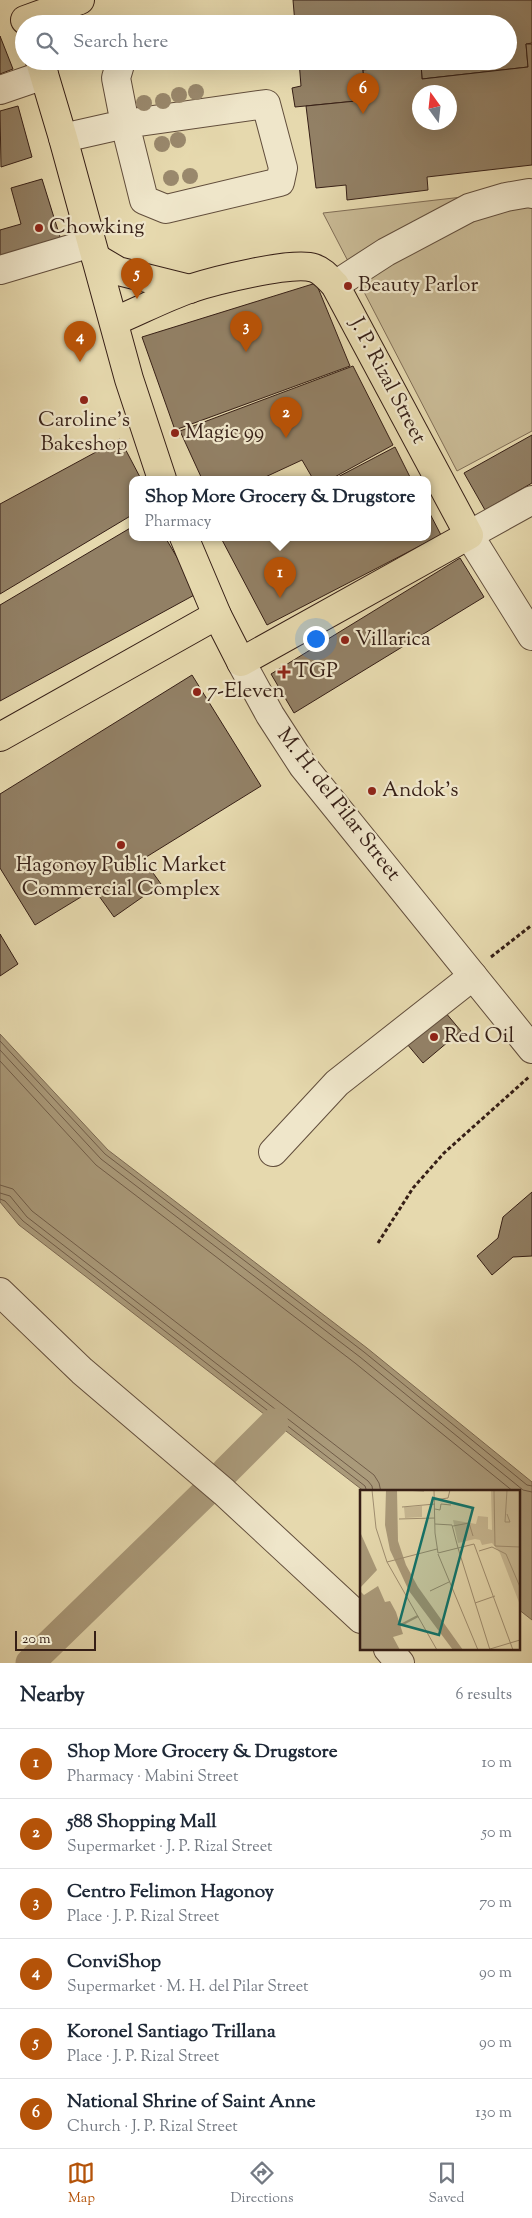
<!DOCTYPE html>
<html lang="en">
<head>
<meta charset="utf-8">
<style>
  body { margin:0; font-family:"Sorts Mill Goudy",serif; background:#f2f2f3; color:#1f2937 }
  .compass { position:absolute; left:412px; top:85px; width:45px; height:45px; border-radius:50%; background:#fff; box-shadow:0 5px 20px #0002; rotate:345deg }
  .scale { position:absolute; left:15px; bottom:12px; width:81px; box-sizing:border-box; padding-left:5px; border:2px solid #361f16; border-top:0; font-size:14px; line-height:18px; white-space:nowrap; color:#361f16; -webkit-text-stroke:4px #efe6ca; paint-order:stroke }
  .you { position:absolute; left:315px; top:638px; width:18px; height:18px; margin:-12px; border:4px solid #fff; border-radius:50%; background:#1a73e8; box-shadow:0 0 0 8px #1a73e833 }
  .badge { display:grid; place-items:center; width:32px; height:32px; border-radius:50%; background:#b45309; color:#fff; font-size:16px; font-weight:700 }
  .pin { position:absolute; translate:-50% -41px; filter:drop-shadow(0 1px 2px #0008) }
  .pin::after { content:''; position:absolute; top:26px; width:18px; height:15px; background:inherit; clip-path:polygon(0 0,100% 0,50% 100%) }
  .popup { position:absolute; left:129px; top:476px; width:302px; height:65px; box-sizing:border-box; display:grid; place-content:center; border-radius:10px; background:#fff; filter:drop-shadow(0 1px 4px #0005); font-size:16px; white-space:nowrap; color:#747a83 }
  .popup b { font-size:19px; color:#1f2937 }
  .popup::after { content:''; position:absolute; left:50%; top:100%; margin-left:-10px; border:10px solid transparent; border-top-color:#fff }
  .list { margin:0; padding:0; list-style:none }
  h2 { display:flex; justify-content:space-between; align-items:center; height:65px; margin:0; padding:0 20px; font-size:21px }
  h2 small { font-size:16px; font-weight:400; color:#747a83 }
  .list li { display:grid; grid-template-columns:32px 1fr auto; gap:15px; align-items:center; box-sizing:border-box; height:70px; padding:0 20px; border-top:1px solid #e0e1e3 }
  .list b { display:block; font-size:19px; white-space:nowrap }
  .list p { margin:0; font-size:16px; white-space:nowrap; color:#747a83 }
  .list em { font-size:16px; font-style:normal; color:#747a83 }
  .icon { flex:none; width:28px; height:28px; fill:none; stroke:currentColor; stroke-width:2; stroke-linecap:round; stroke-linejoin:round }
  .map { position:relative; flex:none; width:532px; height:1663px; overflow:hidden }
  .search { position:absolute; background:#fff; box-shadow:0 5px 20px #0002; left:15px; right:15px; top:15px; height:55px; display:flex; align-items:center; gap:12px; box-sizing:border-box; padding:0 18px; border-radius:28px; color:#747a83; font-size:19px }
  .sheet { height:485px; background:#fff }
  nav { display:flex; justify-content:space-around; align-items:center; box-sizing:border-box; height:70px; border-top:1px solid #e0e1e3; background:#fff; font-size:14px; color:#747a83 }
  nav a { display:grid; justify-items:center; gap:2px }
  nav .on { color:#b45309 }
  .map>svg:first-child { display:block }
</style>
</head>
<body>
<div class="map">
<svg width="532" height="1663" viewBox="0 0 532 1663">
  <rect width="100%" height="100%" fill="#e6d9ae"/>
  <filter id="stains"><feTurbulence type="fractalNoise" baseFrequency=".004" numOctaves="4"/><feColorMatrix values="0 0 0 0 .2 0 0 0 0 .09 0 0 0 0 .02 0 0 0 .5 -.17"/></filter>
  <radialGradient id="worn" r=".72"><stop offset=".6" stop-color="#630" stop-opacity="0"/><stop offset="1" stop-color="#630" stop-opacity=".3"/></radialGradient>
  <!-- green -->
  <polygon fill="#c8b994" stroke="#7f6c55" points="532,189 532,431 457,471 323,213"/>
  <!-- water -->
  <polygon fill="#aa9a7a" stroke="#7c6952" points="0,1034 108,1150 367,1348 532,1482 532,1620 518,1609 518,1492 365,1492 19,1225 0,1202"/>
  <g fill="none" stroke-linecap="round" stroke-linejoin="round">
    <!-- shore -->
    <g stroke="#705c48" stroke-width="1">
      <polyline points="0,1041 105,1154 364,1352 527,1485 532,1486"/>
      <polyline points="0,1050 101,1159 360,1357 523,1490 532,1492"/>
      <polyline points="0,1061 96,1165 355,1363 514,1492"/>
      <polyline points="0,1185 13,1189 32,1211 374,1475 379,1483 381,1492"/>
      <polyline points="0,1193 10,1196 27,1217 368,1481 372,1486 373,1492"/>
      <polyline points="0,1199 5,1201 23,1221 365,1486 367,1492"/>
    </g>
    <!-- canal -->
    <g stroke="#aa9a7a" stroke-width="29">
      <polyline points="226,1471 274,1423"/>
      <polyline points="30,1663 206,1492"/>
    </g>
  </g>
  <!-- building -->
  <g fill="#928065" stroke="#361f16" fill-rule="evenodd">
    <polygon points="293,0 532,0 532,43 526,44 528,67 422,79 421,63 363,70 366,100 295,107 292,88 301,86 299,61 363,61 364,64 383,61 508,61 508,24 295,24"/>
    <polygon points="0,36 13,69 0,74"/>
    <path d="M526,44H532V165L427,177L428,190L347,200L346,185L316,188L306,106L366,100L363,70L421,63L422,79L528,67ZM420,92H450V122H420Z"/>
    <polygon points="18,106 32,157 1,167 0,111"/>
    <polygon points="42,179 61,240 0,258 0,230 21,224 11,188"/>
    <polygon points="316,283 350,366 175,430 142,337"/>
    <polygon points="353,366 393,445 331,479 313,479 302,460 261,479 202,479 180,431"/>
    <polygon points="532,435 532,483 485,510 464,473"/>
    <polygon points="120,439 141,479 132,479 132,515 0,594 0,504"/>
    <polygon points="395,447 411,479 334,479"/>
    <polygon points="428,510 441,535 267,625 221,538 428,537"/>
    <polygon points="132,527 132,537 165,537 198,593 0,701 0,605"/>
    <polygon points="460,558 484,597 294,713 271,674"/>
    <polygon points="192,675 261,786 143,859 161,884 114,917 94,889 35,925 0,868 0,794"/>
    <polygon points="0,934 18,964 0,976"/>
    <polygon points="445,1012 461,1031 423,1063 407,1044"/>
    <polygon points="532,1192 532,1256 513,1257 492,1275 477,1256 498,1238 503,1217"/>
  </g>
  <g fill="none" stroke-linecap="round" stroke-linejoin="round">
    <defs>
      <g id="minor">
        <polyline points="0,90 44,75"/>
        <polygon points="266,104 283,168 280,182 166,209 144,200 125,124"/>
        <polyline points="63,138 125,124 116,78 121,61"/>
        <polyline points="0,270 91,243"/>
        <polyline points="335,285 386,252 469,208 506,197 529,193 532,194"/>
        <polyline points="532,500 469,535 532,636"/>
        <polyline points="241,662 270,715 303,766 532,1049"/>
        <polyline points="273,1152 337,1083 473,976"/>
        <polyline points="0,1292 82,1371 224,1492 361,1619"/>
        <polyline points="388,1649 400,1663"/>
      </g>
      <g id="major">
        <polyline points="25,20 80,0"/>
        <polyline points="40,61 63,138 129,379 162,479"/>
        <polyline points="96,258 118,271 190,289"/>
        <path d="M115,321C139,311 164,298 189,289C213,281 292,261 314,268C323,271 329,279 335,285L469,535L241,662L217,615L184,537"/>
        <polyline points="0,737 217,615"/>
      </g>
    </defs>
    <!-- minor casing -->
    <use href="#minor" stroke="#624e3c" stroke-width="30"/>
    <!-- major casing -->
    <use href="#major" stroke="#361f16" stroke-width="30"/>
    <!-- path -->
    <g stroke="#361f16" stroke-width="3" stroke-dasharray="4 2.5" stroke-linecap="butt">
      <polyline points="491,957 532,925"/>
      <polyline points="378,1243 413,1188 444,1153 530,1076"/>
    </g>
    <!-- minor -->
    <use href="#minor" stroke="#efe6ca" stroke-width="28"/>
    <!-- major -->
    <use href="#major" stroke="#e6d9ae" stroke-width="28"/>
  </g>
  <!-- trees -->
  <g fill="#99886c">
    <circle cx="196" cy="92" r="8"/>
    <circle cx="179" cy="95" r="8"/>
    <circle cx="163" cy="101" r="8"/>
    <circle cx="144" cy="103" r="8"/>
    <circle cx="178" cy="140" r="8"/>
    <circle cx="162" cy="144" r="8"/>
    <circle cx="190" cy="176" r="8"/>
    <circle cx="171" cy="178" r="8"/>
  </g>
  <!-- markers -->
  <g fill="#8f2418" stroke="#efe6ca" stroke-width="2">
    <circle cx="39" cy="228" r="5"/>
    <circle cx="348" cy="286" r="5"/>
    <circle cx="84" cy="400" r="5"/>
    <circle cx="175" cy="433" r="5"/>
    <circle cx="345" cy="640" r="5"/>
    <path d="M281.5 664.5h5v5h5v5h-5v5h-5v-5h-5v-5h5z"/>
    <circle cx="197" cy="692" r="5"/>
    <circle cx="372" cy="791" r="5"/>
    <circle cx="121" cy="845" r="5"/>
    <circle cx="434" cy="1037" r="5"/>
  </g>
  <g text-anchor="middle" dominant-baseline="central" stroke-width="4.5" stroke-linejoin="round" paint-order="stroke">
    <!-- poi labels -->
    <g font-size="21" fill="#361f16" stroke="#efe6ca" text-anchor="start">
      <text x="49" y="228">Chowking</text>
      <text x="358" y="286">Beauty Parlor</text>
      <text x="84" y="421" text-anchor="middle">Caroline's<tspan x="84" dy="24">Bakeshop</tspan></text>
      <text x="185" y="433">Magic 99</text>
      <text x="355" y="640">Villarica</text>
      <text x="294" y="672">TGP</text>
      <text x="207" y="692">7-Eleven</text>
      <text x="382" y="791">Andok's</text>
      <text x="121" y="866" text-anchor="middle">Hagonoy Public Market<tspan x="121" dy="24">Commercial Complex</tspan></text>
      <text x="444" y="1037">Red Oil</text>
    </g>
    <!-- street labels -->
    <g font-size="21" fill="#361f16" stroke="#efe6ca">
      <text transform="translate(387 381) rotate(62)">J. P. Rizal Street</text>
      <text transform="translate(338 805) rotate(52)">M. H. del Pilar Street</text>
    </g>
  </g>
  <!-- overview -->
  <g transform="translate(360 1490)">
    <rect width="160" height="160" fill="#e6d9ae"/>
    <path d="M131,0H160V115L140,63L132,53L122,55L120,50L115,49L98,53L93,30L116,34L118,26L128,27V39L132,40ZM62,16V27L45,28L44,17Z" fill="#c8b994"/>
    <path d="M26,0H37L38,51L46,75L58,97L103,160H93L49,101L30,60L25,35ZM0,13L1,44L17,80L0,98ZM18,96L25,112L30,111L36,122L43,144L33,147L40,160H0V101L4,105Z" fill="#aa9a7a"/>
    <path fill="none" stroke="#aa9a7a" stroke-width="2.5" d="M39,136L58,126"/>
    <path fill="none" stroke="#a08f71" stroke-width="1" d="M12,0L16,38L27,72L77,59M41,0L64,1M74,0L75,43L78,63L98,58L92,35L75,34M134,0L135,56L160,57M147,0L145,32H150L147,24M74,10L88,8L90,0M42,17L75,14M75,19L80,20L81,14L91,15M39,29L75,28M93,36L109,33L113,46M119,61L132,57L146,64L160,97M78,64L118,160M27,72L77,160M70,101L89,92M115,113L135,106M130,159L160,150M130,160L98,58L114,54L153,160"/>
    <path fill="#0f766e" fill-opacity="0.15" stroke="#0f766e" stroke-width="2.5" d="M73,8L113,18L79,145L39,134Z"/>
    <rect width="160" height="160" fill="none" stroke="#361f16" stroke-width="2.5"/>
  </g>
  <rect width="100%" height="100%" filter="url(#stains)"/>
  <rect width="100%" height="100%" fill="url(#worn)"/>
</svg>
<svg class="compass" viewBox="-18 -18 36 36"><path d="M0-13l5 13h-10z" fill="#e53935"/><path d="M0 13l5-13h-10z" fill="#747a83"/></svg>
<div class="scale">20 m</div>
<div class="you"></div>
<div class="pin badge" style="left:280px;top:598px">1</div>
<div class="popup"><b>Shop More Grocery &amp; Drugstore</b>Pharmacy</div>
<div class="pin badge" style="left:286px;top:438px">2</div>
<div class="pin badge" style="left:246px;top:352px">3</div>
<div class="pin badge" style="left:80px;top:362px">4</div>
<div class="pin badge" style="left:137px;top:299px">5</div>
<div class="pin badge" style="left:363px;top:114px">6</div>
<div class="search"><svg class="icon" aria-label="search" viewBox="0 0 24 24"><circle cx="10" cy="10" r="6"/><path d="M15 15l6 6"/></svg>Search here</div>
</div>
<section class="sheet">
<h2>Nearby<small>6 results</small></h2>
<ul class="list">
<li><span class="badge">1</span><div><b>Shop More Grocery &amp; Drugstore</b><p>Pharmacy · Mabini Street</p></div><em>10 m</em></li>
<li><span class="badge">2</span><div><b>588 Shopping Mall</b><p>Supermarket · J. P. Rizal Street</p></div><em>50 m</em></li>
<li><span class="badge">3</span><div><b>Centro Felimon Hagonoy</b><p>Place · J. P. Rizal Street</p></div><em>70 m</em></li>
<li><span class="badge">4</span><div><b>ConviShop</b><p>Supermarket · M. H. del Pilar Street</p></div><em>90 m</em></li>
<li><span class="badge">5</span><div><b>Koronel Santiago Trillana</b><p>Place · J. P. Rizal Street</p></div><em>90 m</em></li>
<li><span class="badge">6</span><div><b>National Shrine of Saint Anne</b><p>Church · J. P. Rizal Street</p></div><em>130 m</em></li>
</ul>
</section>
<nav>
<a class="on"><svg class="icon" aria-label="map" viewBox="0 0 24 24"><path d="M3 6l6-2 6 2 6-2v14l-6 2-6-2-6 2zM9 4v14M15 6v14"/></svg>Map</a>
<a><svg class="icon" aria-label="directions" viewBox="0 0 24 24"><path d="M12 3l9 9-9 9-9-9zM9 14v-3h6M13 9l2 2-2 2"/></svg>Directions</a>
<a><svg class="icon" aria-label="saved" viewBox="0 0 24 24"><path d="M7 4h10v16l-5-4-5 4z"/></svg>Saved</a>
</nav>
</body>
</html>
